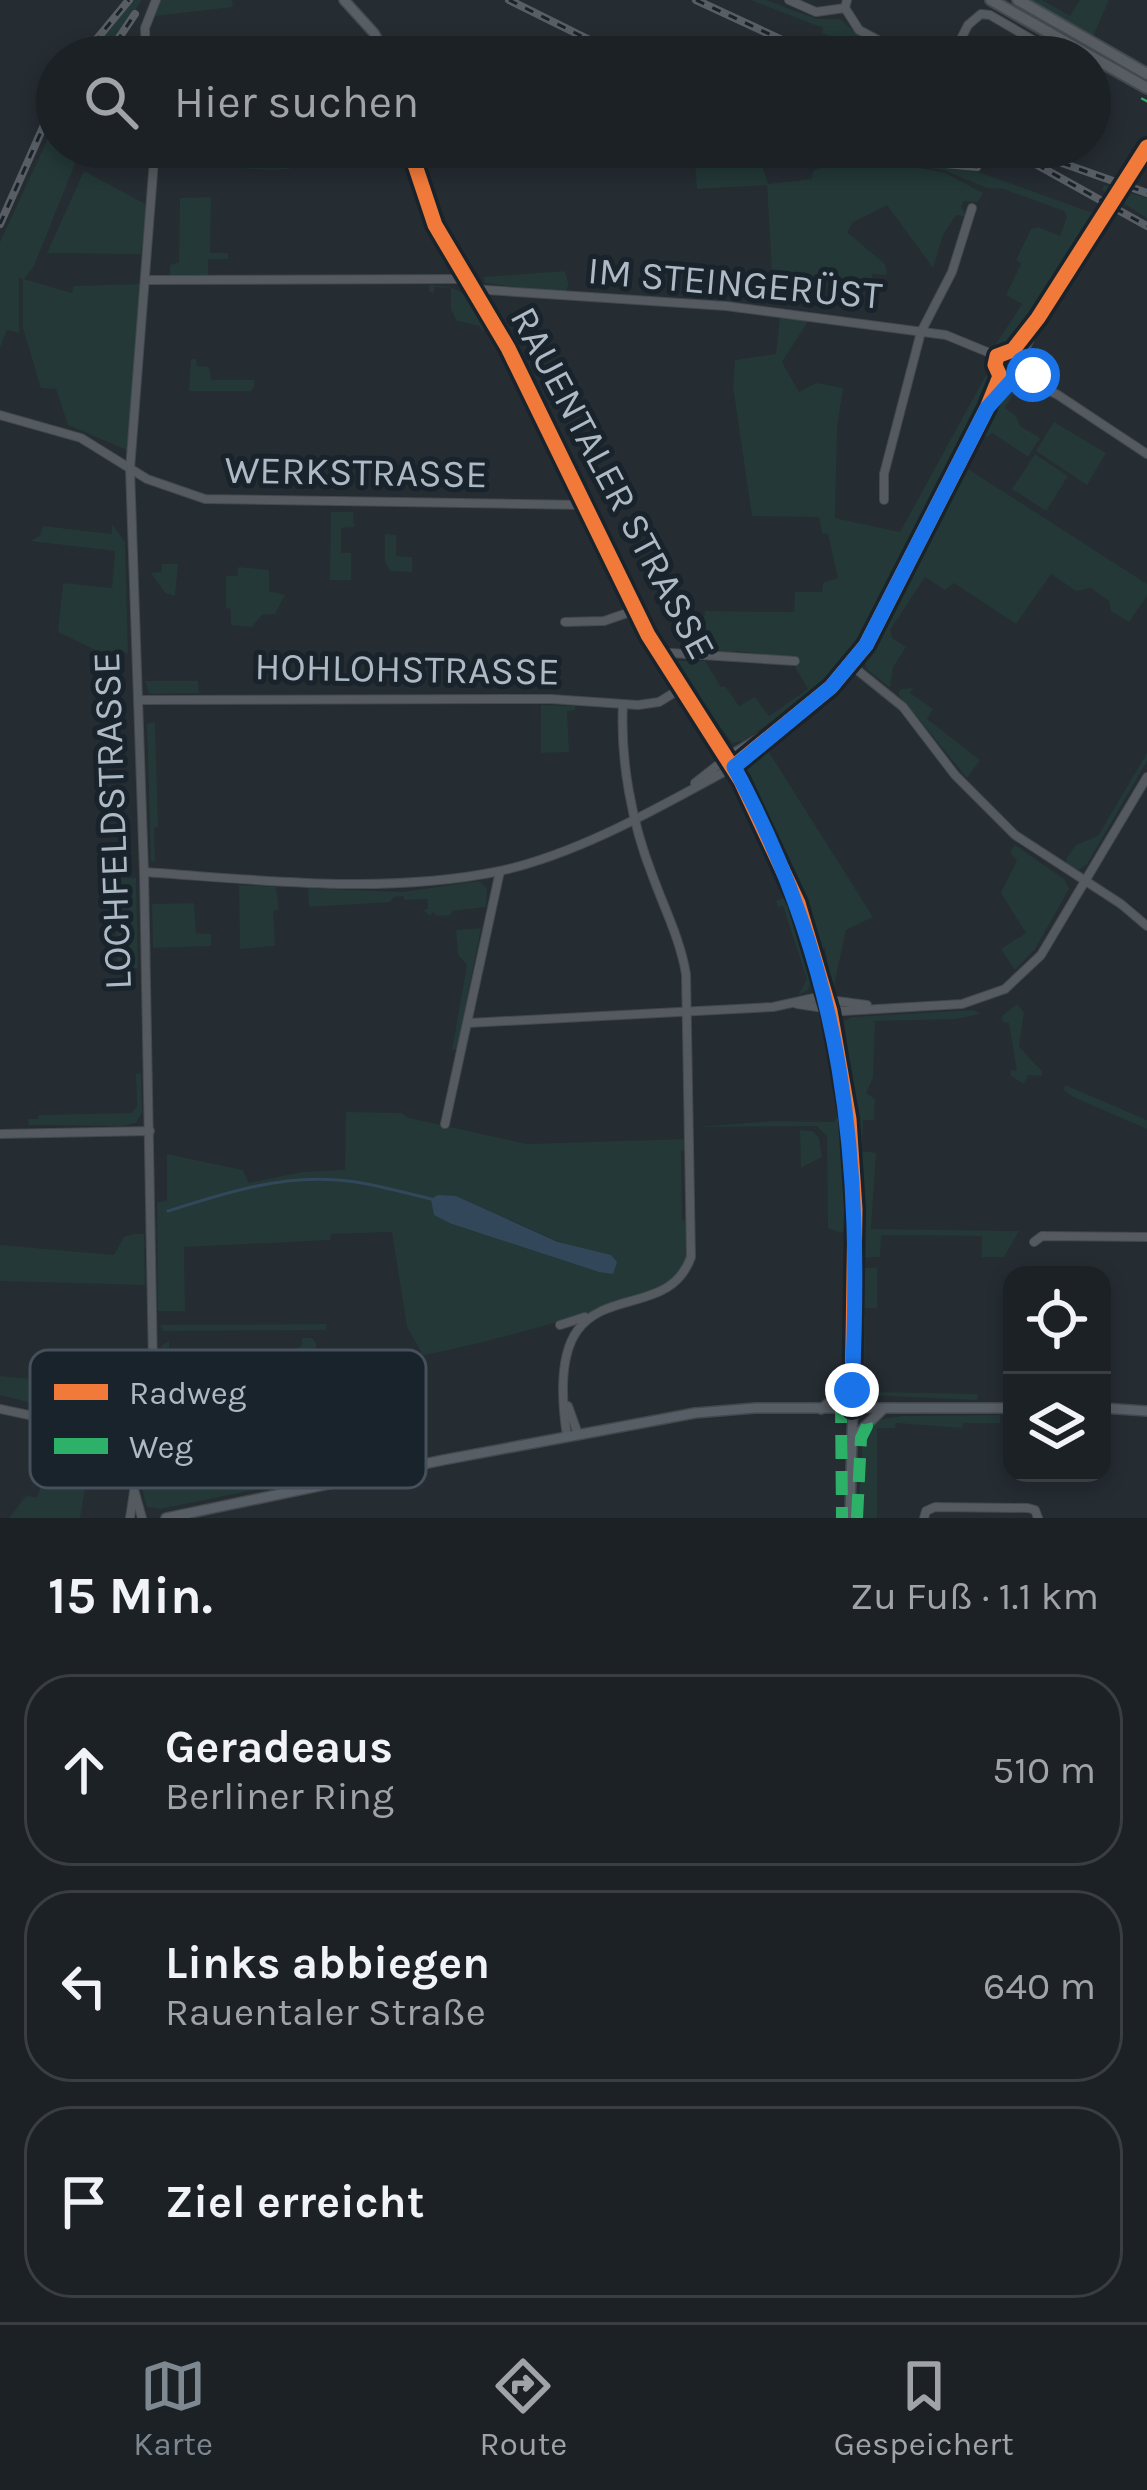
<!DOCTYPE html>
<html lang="de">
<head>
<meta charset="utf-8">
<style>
  body { margin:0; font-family:Karla,sans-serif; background:#25292e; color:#f1f3f6 }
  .controls { position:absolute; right:36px; bottom:36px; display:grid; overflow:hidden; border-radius:24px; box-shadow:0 6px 18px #0003 }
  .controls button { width:108px; height:108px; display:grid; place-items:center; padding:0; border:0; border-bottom:3px solid #3a3e43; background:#1c2126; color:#f1f3f6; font:60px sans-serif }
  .stop { position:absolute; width:36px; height:36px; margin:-27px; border:9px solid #1a73e8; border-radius:50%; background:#fff }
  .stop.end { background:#1a73e8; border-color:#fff; box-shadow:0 3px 12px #0008 }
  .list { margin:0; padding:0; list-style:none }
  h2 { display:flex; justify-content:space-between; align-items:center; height:156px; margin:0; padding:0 48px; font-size:51px }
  h2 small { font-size:39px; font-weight:400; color:#a0a3a7 }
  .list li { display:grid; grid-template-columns:78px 1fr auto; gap:36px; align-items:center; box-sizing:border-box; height:192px; margin:0 24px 24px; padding:0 24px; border:3px solid #3a3e43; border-radius:48px }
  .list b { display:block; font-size:45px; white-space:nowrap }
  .list p { margin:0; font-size:39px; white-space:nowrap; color:#a0a3a7 }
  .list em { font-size:39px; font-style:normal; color:#a0a3a7 }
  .icon { flex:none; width:66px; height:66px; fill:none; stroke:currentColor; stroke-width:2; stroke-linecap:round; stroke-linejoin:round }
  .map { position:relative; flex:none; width:1147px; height:1518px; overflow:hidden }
  .search { position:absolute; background:#1c2126; box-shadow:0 6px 18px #0003; left:36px; right:36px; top:36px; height:132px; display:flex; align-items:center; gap:30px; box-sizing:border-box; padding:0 42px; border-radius:66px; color:#a0a3a7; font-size:45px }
  .sheet { height:804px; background:#1c2126 }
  nav { display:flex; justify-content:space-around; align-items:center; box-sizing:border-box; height:168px; border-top:3px solid #3a3e43; background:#1c2126; font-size:33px; color:#a0a3a7 }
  nav a { display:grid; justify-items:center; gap:6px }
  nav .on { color:#7d8891 }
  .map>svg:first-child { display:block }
</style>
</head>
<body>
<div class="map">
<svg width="1147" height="1518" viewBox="0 0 1147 1518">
  <rect width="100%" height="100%" fill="#252c32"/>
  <!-- green -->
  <g fill="#233837" fill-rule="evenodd">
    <polygon points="133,0 142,0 103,57 86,57"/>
    <polygon points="161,0 232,0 233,7 155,16"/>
    <polygon points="750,0 766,0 817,19 840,19 861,37 902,57 874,57 822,33 823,28"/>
    <polygon points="1029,0 1042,0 1070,16 1080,0 1109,0 1093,36"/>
    <polygon points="57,119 57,147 87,147 80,162 76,161 34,266 24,279 72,293 73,286 143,284 127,450 68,425 56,389 41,388 23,328 23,280 19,277 19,333 7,330 0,348 0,242"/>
    <path d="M161,147H322V158C286,183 204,160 160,159Z"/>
    <polygon points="719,149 759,156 768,184 812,179 813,171 842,161 964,167 1093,213 1014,341 994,347 1022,304 1006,295 1021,264 1016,260 1031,229 1038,227 1060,236 1067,216 1064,211 1004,189 987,188 944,170 898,164 945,173 983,193 978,202 964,201 961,207 967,217 956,215 943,235 933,268 887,205 853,222 847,232 885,264 887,275 872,274 872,284 772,272 767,185 697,189 694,151"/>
    <polygon points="84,171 147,205 141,254 47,253"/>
    <polygon points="1104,185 1147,198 1147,218 1102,190"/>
    <polygon points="211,197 210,253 228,253 228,259 208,259 208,276 170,275 170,265 179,262 180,198"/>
    <polygon points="565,271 569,286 564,293 485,283 483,277"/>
    <path d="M429,285C468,286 467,298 486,329L481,331L480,326L457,321L451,309V288L434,287V293L429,292Z"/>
    <polygon points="780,317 809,320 782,362 799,392 817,383 843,388 837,428 835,518 900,532 986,375 990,380 898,567 852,650 801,702 743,741 732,743 672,661 705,661 721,687 725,686 739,706 755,697 769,716 808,689 795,667 797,658 736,651 735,655 703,653 699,637 680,636 682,622 704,618 705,611 794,612 795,592 822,592 823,583 838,578 828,534 822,533 819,517 752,516 733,386 735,360 776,354"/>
    <polygon points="191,359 196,359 197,366 209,367 211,380 254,380 254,387 251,391 189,391"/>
    <polygon points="1011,386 1016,389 1005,408 1016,416 1020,426 1040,438 1028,457 992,433 987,437 981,433 996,404"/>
    <polygon points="1054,422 1106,453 1087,485 1036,451"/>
    <polygon points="1035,454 1068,476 1046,511 1012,489"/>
    <polygon points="965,467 1147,584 1147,596 1129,622 1111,611 1109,601 1091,588 1076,591 1051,574 1016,624 954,583 945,590 925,577 890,630 892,638 906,647 893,667 890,688 868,670 864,661"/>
    <polygon points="331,512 353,512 354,527 341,528 341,553 351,553 351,580 330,580"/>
    <polygon points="112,524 125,542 128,653 97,651 58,632 63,583 112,588 115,551 30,541 40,536 43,526 112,534"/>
    <polygon points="385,534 396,535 396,556 412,557 412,572 390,571 385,561"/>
    <polygon points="162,564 178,564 175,596 165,593 151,573 161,572"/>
    <polygon points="238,567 269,570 269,591 285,595 275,614 262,615 252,627 231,625 231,609 226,608 226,576 237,576"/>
    <polygon points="145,681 198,681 199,693 149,694"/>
    <polygon points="913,688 910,693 933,709 927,719 980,760 967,778 898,694 901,689"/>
    <polygon points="541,705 575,706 575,710 567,711 569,752 541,753"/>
    <polygon points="155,722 158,827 154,828 155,861 151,862 147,724"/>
    <polygon points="767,749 873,917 846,930 833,990 825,948 819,948 792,875 746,775 747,765"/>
    <polygon points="1147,753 1147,761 1087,864 1079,870 1068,865 1066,859 1076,845 1098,836"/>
    <polygon points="1015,845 1064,879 1069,889 1035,949 1015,970 1001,949 1026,933 1001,893 1017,861 1010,852"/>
    <polygon points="117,878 136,878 138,968 117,968 117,957 126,956 125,939 116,939"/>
    <polygon points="479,881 487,889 486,907 452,911 451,915 437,916 432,911 431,916 423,910 428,909 427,899 405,900 403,896 394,897 390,902 309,907 308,888 402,892"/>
    <polygon points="239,885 276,887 279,910 273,911 275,946 240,949"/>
    <polygon points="785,897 812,978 808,990 798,995 807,979 783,906 778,907 776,901"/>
    <polygon points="194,903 196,933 211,934 211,946 153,948 152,904"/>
    <polygon points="481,928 457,1049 452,1050 467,965 458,955 456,930"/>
    <polygon points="1017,1004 1024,1012 1019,1047 1042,1071 1042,1076 1028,1075 1024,1084 1011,1076 1011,1070 1017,1071 1009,1023 1003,1022 1002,1016"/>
    <polygon points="974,1010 981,1014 955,1019 875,1021 873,1078 866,1093 875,1099 874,1120 863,1120 862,1151 876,1153 871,1229 1019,1231 1004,1257 982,1257 982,1236 881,1235 880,1257 862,1258 857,1121 844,1021 852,1017"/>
    <polygon points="136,1074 141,1074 142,1112 136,1123 123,1126 29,1125 28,1119 38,1119 39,1115 132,1113 137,1106"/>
    <polygon points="1065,1085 1147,1120 1147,1129 1073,1097 1064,1090"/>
    <path d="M346,1112L402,1113L409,1118L527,1144L686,1139L687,1150L681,1151L682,1220L688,1221C687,1237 690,1262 681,1276C668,1296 456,1351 423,1355L407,1327L392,1232L331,1234L330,1240L184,1247L185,1311H158L157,1202L167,1201V1154L243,1170L249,1183L302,1172L345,1170ZM456,1196L569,1246L599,1272L452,1224Z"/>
    <polygon points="836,1117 839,1117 846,1228 841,1233 828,1228 827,1136 817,1126 696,1127 775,1121 835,1122"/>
    <polygon points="800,1130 812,1131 819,1138 822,1157 801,1168"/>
    <polygon points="134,1234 144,1234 145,1285 0,1281 0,1245 114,1255 124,1237"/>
    <polygon points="863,1268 877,1268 877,1308 861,1308"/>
    <polygon points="861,1316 865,1316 864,1385 869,1386 870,1392 978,1394 977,1400 867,1395 860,1380"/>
    <polygon points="326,1324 326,1330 163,1331 160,1325"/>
    <polygon points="302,1338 312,1338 316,1343 318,1382 295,1382 294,1349 302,1346"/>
    <path d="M169,1341L170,1392L190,1393L192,1450L198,1451L199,1468L238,1467L239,1454L292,1453L294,1466L370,1461V1466L161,1509L147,1507C129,1458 161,1396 161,1346Z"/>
    <polygon points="0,1376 51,1381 39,1405 0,1395"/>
    <polygon points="1000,1415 1000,1423 963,1423 962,1428 896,1423 895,1428 877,1428 877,1518 858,1518 863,1434 877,1420 902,1416"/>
    <polygon points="62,1429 94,1435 80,1518 9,1518 26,1496 37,1497"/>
  </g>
  <!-- water -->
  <polygon fill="#32485a" points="438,1195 456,1196 558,1242 611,1255 617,1262 613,1274 599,1272 452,1224 434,1215 431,1199"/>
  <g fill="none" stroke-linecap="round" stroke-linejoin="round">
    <!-- stream -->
    <path stroke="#32485a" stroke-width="3" d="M168,1211C221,1194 280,1175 337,1180C368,1182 401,1192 431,1199"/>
    <!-- secondary-tunnel -->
    <polyline stroke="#394148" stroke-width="9" stroke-dasharray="9 4.5" stroke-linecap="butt" points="1103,218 1131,173"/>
    <defs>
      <g id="street">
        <polyline points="789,0 816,12 845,8 847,0"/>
        <polyline points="845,8 859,30 910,57"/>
        <polyline points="146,57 145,28 156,0"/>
        <polyline points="952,57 968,25 981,14 990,15 1062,57"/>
        <polyline points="146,280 466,279"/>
        <polyline points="472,289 726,306 946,335 997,356"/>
        <polyline points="1020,376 1058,395 1147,454"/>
        <polyline points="0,415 81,438 147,479 205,499 585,505"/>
        <polyline points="884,500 884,474 921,332 952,272 972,208"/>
        <polyline points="565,622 604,621 636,610"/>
        <polyline points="660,656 671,653 795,661"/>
        <polyline points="851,665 903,707 955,775 1015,835 1121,904 1147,926"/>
        <polyline points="138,700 551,699 638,705 659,702 672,694"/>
        <polyline points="695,783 728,757"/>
        <path d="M144,872C262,880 383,895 500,871C581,853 661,806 733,767"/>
        <polyline points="797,1004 844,1011 962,1004 1005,989 1041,955 1147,777"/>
        <polyline points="469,1023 773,1007 814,998 867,1005"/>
        <polyline points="445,1124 500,871"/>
        <polyline points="0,1134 150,1131"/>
        <polyline points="1034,1242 1042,1236 1147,1237"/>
        <polyline points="560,1325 585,1317"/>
        <polyline points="568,1406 578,1434"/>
        <polyline points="0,1409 141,1439"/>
        <path d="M567,1436C539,1254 663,1337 691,1257L686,974C680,939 665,910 653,877C632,824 620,761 623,704"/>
        <polyline points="135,1493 142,1518"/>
        <polyline points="130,1518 153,1367 144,872 130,469 155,147"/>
        <polyline points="924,1518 926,1511 935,1507 1028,1508 1035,1510 1038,1518"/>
      </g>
      <g id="secondary">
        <polyline points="344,0 374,33 387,57"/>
        <path d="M409,147C429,223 472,282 509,350C560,443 599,542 649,636C668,673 697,706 719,742C750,794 778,849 798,906C871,1103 854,1312 850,1518"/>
        <polyline points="1131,173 1147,147"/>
        <polyline points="994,399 1010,379 1023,372 1022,355 1030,336"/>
        <path d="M728,757C782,726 829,695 866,645L987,408L1000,376L995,365L997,356L1020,343L1103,218"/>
        <polyline points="733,767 766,740"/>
        <polyline points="1102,1408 1147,1411"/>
        <polyline points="821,1409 838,1396 849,1378"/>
        <polyline points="852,1439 883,1409"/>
        <polyline points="166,1518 443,1460 695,1413 755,1408 1012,1408"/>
      </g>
      <g id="primary">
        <polyline points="991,0 1147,88"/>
        <polyline points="1018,0 1147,74"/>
      </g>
    </defs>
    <!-- street casing -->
    <use href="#street" stroke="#42484c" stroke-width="10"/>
    <!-- secondary casing -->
    <use href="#secondary" stroke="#42484c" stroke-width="12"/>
    <!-- primary casing -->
    <use href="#primary" stroke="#42494f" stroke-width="14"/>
    <!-- street -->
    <use href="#street" stroke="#545a60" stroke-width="8"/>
    <!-- secondary -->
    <use href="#secondary" stroke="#585e65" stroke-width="9"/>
    <!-- primary -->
    <use href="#primary" stroke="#575d62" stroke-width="10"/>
    <defs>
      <g id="rail">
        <polyline points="509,0 624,57"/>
        <polyline points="696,0 819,57"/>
        <polyline points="82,57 129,0"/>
        <polyline points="106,57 135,14"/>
        <polyline points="758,147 847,159"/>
        <polyline points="833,147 871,157 977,167"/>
        <polyline points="1005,147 1147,226"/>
        <polyline points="64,148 64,147"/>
        <polyline points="1062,163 1147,193"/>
        <polyline points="0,224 57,96"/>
      </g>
    </defs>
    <!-- rail casing -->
    <use href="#rail" stroke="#585e64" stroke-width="8"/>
    <!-- rail -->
    <use href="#rail" stroke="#19232c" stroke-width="3" stroke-dasharray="9" stroke-linecap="butt"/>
    <!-- quiet -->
    <g stroke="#2db169" stroke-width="12" stroke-dasharray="24 12" stroke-linecap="butt">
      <polyline points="1146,102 1147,100"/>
      <polyline points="841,1399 842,1518"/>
      <polyline points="857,1518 861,1438 867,1426 863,1408"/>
    </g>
    <defs>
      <g id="cycleway">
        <polyline points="409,147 435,225 508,348 648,635 741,781 798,903 830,1011 849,1119 855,1209 852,1409"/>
        <polyline points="733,767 831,687 866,645 987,408 1000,376 995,365 997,356 1013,350 1038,318 1147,147"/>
      </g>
    </defs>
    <!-- cycleway casing -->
    <use href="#cycleway" stroke="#19232c" stroke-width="22"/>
    <!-- cycleway -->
    <use href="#cycleway" stroke="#f17a3a" stroke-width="15"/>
  </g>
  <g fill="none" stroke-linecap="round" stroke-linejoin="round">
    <!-- route -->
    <path stroke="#1a73e8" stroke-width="15" d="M852,1390C863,1159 846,974 734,767L831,687L866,645L987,408L1024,367L1033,375"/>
  </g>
  <g text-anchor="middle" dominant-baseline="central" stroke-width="10" stroke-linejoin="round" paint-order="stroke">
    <!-- street labels -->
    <g font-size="39" fill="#adb9c4" stroke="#19232c">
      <text transform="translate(735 283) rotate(5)">IM STEINGERÜST</text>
      <text transform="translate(356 472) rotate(1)">WERKSTRASSE</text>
      <text transform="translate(613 483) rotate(62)">RAUENTALER STRASSE</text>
      <text transform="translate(407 669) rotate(1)">HOHLOHSTRASSE</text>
      <text transform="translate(112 821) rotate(-92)">LOCHFELDSTRASSE</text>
    </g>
  </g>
  <!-- legend -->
  <rect x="30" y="1350" width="396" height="138" rx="18" fill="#19232c" stroke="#45505a" stroke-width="3"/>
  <rect x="54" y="1384" width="54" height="16" fill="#f17a3a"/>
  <rect x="54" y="1438" width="54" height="16" fill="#2db169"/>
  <g font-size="33" fill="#adb9c4">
    <text x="129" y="1404">Radweg</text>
    <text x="129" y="1458">Weg</text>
  </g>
</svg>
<div class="controls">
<button><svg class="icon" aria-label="locate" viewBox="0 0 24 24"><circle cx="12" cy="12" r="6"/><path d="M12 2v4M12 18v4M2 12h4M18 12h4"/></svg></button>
<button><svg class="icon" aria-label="layers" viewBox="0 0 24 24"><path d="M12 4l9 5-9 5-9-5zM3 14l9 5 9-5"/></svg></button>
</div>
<div class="stop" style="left:1033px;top:375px"></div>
<div class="stop end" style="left:852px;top:1390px"></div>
<div class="search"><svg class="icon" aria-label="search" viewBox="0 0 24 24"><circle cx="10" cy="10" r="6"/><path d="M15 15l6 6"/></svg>Hier suchen</div>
</div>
<section class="sheet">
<h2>15 Min.<small>Zu Fuß · 1.1 km</small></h2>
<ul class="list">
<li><svg class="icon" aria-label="ahead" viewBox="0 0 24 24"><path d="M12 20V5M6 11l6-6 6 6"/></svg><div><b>Geradeaus</b><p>Berliner Ring</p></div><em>510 m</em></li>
<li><svg class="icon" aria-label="left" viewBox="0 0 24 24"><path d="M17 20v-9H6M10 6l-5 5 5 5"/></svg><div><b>Links abbiegen</b><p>Rauentaler Straße</p></div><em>640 m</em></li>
<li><svg class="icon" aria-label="arrive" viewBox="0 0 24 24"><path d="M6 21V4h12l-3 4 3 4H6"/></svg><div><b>Ziel erreicht</b></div></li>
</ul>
</section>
<nav>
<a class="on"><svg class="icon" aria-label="map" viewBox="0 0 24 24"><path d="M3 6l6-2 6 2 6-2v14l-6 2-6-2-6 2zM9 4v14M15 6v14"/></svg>Karte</a>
<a><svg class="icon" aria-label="directions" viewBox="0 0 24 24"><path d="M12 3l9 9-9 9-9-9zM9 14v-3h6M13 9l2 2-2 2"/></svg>Route</a>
<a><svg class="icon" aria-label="saved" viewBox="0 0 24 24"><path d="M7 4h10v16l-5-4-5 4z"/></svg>Gespeichert</a>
</nav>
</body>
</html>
